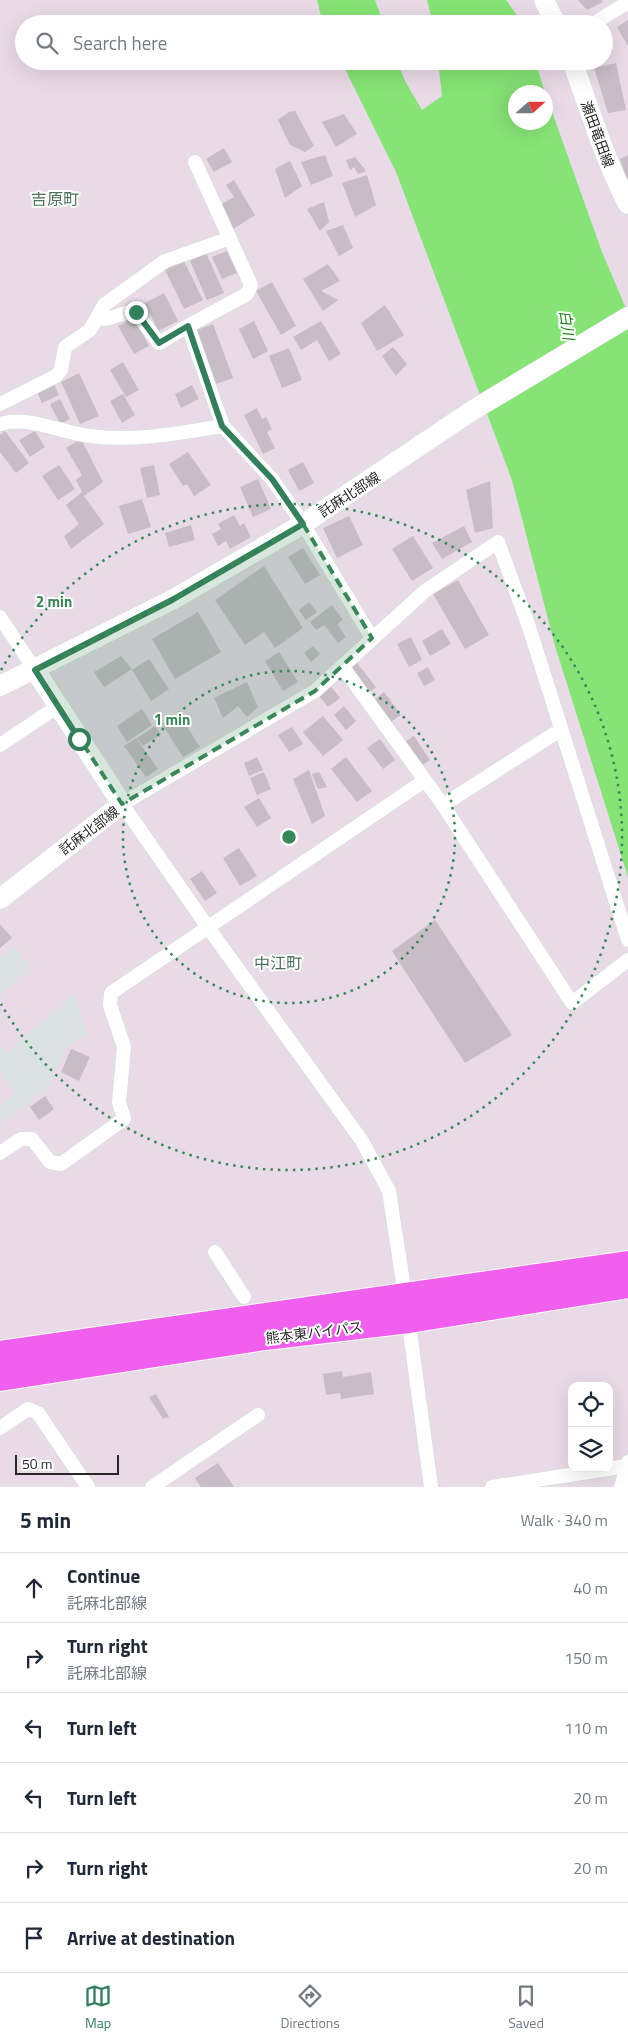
<!DOCTYPE html>
<html lang="en">
<head>
<meta charset="utf-8">
<style>
  body { margin:0; font-family:"Titillium Web","Noto Sans JP",sans-serif; background:#f6f6f7; color:#1f2937 }
  .controls { position:absolute; right:15px; bottom:15px; display:grid; overflow:hidden; border-radius:10px; box-shadow:0 5px 20px #0002 }
  .controls button { width:45px; height:45px; display:grid; place-items:center; padding:0; border:0; border-bottom:1px solid #e0e1e3; background:#fff; color:#1f2937; font:25px sans-serif }
  .compass { position:absolute; left:508px; top:85px; width:45px; height:45px; border-radius:50%; background:#fff; box-shadow:0 5px 20px #0002; rotate:69deg }
  .scale { position:absolute; left:15px; bottom:12px; width:104px; box-sizing:border-box; padding-left:5px; border:2px solid #282828; border-top:0; font-size:14px; line-height:18px; white-space:nowrap; color:#282828; -webkit-text-stroke:4px #fff; paint-order:stroke }
  .stop { position:absolute; width:15px; height:15px; margin:-11px; border:4px solid #317f5b; border-radius:50%; background:#fff }
  .stop.end { background:#317f5b; border-color:#fff; box-shadow:0 1px 5px #0008 }
  .list { margin:0; padding:0; list-style:none }
  h2 { display:flex; justify-content:space-between; align-items:center; height:65px; margin:0; padding:0 20px; font-size:21px }
  h2 small { font-size:16px; font-weight:400; color:#747a83 }
  .list li { display:grid; grid-template-columns:32px 1fr auto; gap:15px; align-items:center; box-sizing:border-box; height:70px; padding:0 20px; border-top:1px solid #e0e1e3 }
  .list b { display:block; font-size:19px; white-space:nowrap }
  .list p { margin:0; font-size:16px; white-space:nowrap; color:#747a83 }
  .list em { font-size:16px; font-style:normal; color:#747a83 }
  .icon { flex:none; width:28px; height:28px; fill:none; stroke:currentColor; stroke-width:2; stroke-linecap:round; stroke-linejoin:round }
  .map { position:relative; flex:none; width:628px; height:1487px; overflow:hidden }
  .search { position:absolute; background:#fff; box-shadow:0 5px 20px #0002; left:15px; right:15px; top:15px; height:55px; display:flex; align-items:center; gap:12px; box-sizing:border-box; padding:0 18px; border-radius:28px; color:#747a83; font-size:19px }
  .sheet { height:485px; background:#fff }
  nav { display:flex; justify-content:space-around; align-items:center; box-sizing:border-box; height:70px; border-top:1px solid #e0e1e3; background:#fff; font-size:14px; color:#747a83 }
  nav a { display:grid; justify-items:center; gap:2px }
  nav .on { color:#317f5b }
  .map>svg:first-child { display:block }
</style>
</head>
<body>
<div class="map">
<svg width="628" height="1487" viewBox="0 0 628 1487">
  <rect width="100%" height="100%" fill="#e9dae7"/>
  <!-- industrial -->
  <g fill="#dae2e1">
    <polygon points="13,947 31,967 0,995 0,958"/>
    <polygon points="73,994 88,1035 68,1045 45,1090 0,1124 0,1105 16,1094 0,1072 0,1043 7,1054"/>
  </g>
  <!-- water -->
  <g fill="#86e375">
    <polygon points="317,0 375,0 384,24 323,24"/>
    <polygon points="427,0 506,0 523,24 433,24"/>
    <polygon points="341,61 397,61 405,81 422,110 442,96 438,61 535,61 545,92 516,92 516,122 546,122 546,95 602,252 628,313 628,877 555,646 512,480 396,172"/>
  </g>
  <!-- building -->
  <g fill="#c8bcc6">
    <polygon points="578,0 601,0 603,2 587,10"/>
    <polygon points="628,20 628,46 617,27"/>
    <polygon points="616,63 626,110 608,113 594,68"/>
    <polygon points="295,111 314,146 305,152 290,145 278,120 289,112"/>
    <polygon points="344,114 357,134 336,147 322,122"/>
    <polygon points="224,148 232,162 214,172 206,159"/>
    <polygon points="325,155 333,176 311,185 301,162"/>
    <polygon points="628,155 628,183 620,159"/>
    <polygon points="355,157 366,171 358,174 354,167 350,170 346,160"/>
    <polygon points="290,161 302,186 285,198 275,169"/>
    <polygon points="367,175 376,205 355,217 342,183"/>
    <polygon points="234,180 255,215 233,229 220,205 234,197 226,185"/>
    <polygon points="324,202 329,222 320,231 307,209"/>
    <polygon points="343,225 353,248 339,256 326,231"/>
    <polygon points="227,251 237,273 222,279 212,257"/>
    <polygon points="206,253 224,293 207,300 190,261"/>
    <polygon points="184,261 203,300 184,309 165,270"/>
    <polygon points="328,264 340,281 321,291 338,300 323,311 303,279"/>
    <polygon points="272,282 296,326 281,335 256,291"/>
    <polygon points="164,293 178,321 158,331 145,303"/>
    <polygon points="385,305 404,335 377,351 361,323"/>
    <polygon points="134,318 149,346 134,354 118,326"/>
    <polygon points="254,321 268,351 253,359 239,329"/>
    <polygon points="321,321 341,354 329,361 317,340 301,350 293,337"/>
    <polygon points="213,324 233,378 216,384 197,330"/>
    <polygon points="393,347 407,364 396,376 382,356"/>
    <polygon points="289,348 302,380 282,388 269,356"/>
    <polygon points="123,362 139,390 126,397 110,370"/>
    <polygon points="79,373 99,416 80,424 61,382"/>
    <polygon points="54,384 59,395 42,403 37,392"/>
    <polygon points="192,385 199,399 181,408 175,394"/>
    <polygon points="123,394 135,415 122,423 110,401"/>
    <polygon points="60,399 70,419 60,424 50,404"/>
    <polygon points="257,408 262,419 266,417 272,429 267,432 275,448 263,454 244,415"/>
    <polygon points="5,431 29,463 16,473 0,452 0,435"/>
    <polygon points="35,431 45,447 30,457 19,440"/>
    <polygon points="81,439 103,482 84,496 104,524 71,549 64,536 79,524 66,505 82,492 76,480 82,475 66,448"/>
    <polygon points="188,452 211,485 194,496 187,484 183,486 169,464"/>
    <polygon points="303,462 314,483 299,491 288,470"/>
    <polygon points="59,465 75,489 58,500 42,476"/>
    <polygon points="154,465 160,495 147,498 140,468"/>
    <polygon points="258,479 271,509 253,517 240,487"/>
    <polygon points="490,481 493,528 475,533 466,490"/>
    <polygon points="142,499 151,527 128,534 119,506"/>
    <polygon points="234,515 240,526 244,523 251,537 230,549 226,541 218,546 212,534 221,529 218,524"/>
    <polygon points="349,516 363,545 337,558 323,528"/>
    <polygon points="191,525 195,540 169,547 165,533"/>
    <polygon points="464,526 472,542 442,559 432,543"/>
    <polygon points="413,536 433,568 412,581 392,549"/>
    <polygon points="303,548 320,575 305,584 288,557"/>
    <polygon points="264,566 303,628 275,648 264,632 245,645 215,600"/>
    <polygon points="458,580 489,635 465,649 433,594"/>
    <polygon points="309,602 317,612 306,620 299,610"/>
    <polygon points="332,605 343,620 337,624 346,637 338,643 324,625 316,630 310,622"/>
    <polygon points="198,612 221,652 175,679 152,639"/>
    <polygon points="442,629 451,644 430,656 422,641"/>
    <polygon points="411,637 422,660 409,667 397,644"/>
    <polygon points="313,646 320,654 311,662 304,653"/>
    <polygon points="279,652 298,682 283,691 265,661"/>
    <polygon points="121,656 132,669 104,687 94,672"/>
    <polygon points="149,659 169,689 151,701 132,670"/>
    <polygon points="357,663 376,687 367,694 348,670"/>
    <polygon points="428,667 435,680 424,686 417,673"/>
    <polygon points="247,682 258,707 247,717 238,706 223,718 214,698"/>
    <polygon points="330,685 340,698 328,707 318,695"/>
    <polygon points="384,692 401,715 389,723 373,701"/>
    <polygon points="344,706 356,721 346,730 334,715"/>
    <polygon points="142,709 152,725 127,742 117,726"/>
    <polygon points="179,714 200,747 183,757 162,724"/>
    <polygon points="323,716 343,740 323,756 303,732"/>
    <polygon points="155,726 161,734 143,746 137,738"/>
    <polygon points="292,727 303,744 289,752 278,735"/>
    <polygon points="414,736 430,760 422,765 406,741"/>
    <polygon points="136,738 158,769 146,777 124,746"/>
    <polygon points="380,739 395,760 383,769 367,748"/>
    <polygon points="257,757 263,770 249,776 244,763"/>
    <polygon points="346,757 372,791 357,802 331,769"/>
    <polygon points="309,770 325,816 312,824 293,779"/>
    <polygon points="264,772 271,789 257,795 250,778"/>
    <polygon points="319,772 327,787 318,789 312,774"/>
    <polygon points="259,798 271,818 257,827 244,807"/>
    <polygon points="239,848 257,876 240,886 223,858"/>
    <polygon points="202,871 217,893 205,901 190,879"/>
    <polygon points="435,920 512,1035 465,1063 392,951"/>
    <polygon points="0,924 12,938 0,948"/>
    <polygon points="71,1049 90,1057 79,1081 61,1072"/>
    <polygon points="45,1096 54,1109 39,1120 30,1107"/>
    <polygon points="342,1371 343,1377 371,1372 374,1394 341,1399 340,1393 326,1395 323,1374"/>
    <polygon points="156,1394 169,1417 163,1419 149,1397"/>
    <polygon points="218,1463 234,1487 201,1487 195,1478"/>
  </g>
  <g fill="none" stroke-linecap="round" stroke-linejoin="round">
    <defs>
      <g id="street">
        <polyline points="593,24 628,2"/>
        <polyline points="195,162 251,285 247,294 188,326 223,426 272,479 303,524 372,638"/>
        <path d="M97,318C112,322 122,310 136,312L159,343L188,326"/>
        <polyline points="0,404 56,376 61,370 65,347 90,330 104,305 165,261 230,238"/>
        <path d="M0,424C29,415 61,433 90,436C134,442 179,433 223,426"/>
        <polyline points="0,617 35,670"/>
        <polyline points="342,666 443,805 572,1003 628,960"/>
        <polyline points="0,745 57,707"/>
        <polyline points="443,805 554,734"/>
        <polyline points="0,1153 21,1139 32,1139 50,1162 61,1164 124,1119 119,1102 124,1047 110,1005 111,993 424,781"/>
        <polyline points="215,1252 244,1297"/>
        <polyline points="0,1428 28,1409 38,1413 88,1487"/>
        <polyline points="152,1487 258,1415"/>
        <polyline points="431,1487 405,1295 389,1191 362,1141 207,926 122,804 315,691 425,591 498,542 529,627 628,940"/>
        <polyline points="492,1487 627,1466"/>
        <polyline points="621,1487 628,1462"/>
      </g>
      <g id="secondary">
        <polyline points="544,0 556,24"/>
        <path d="M572,61C590,110 604,158 628,204"/>
        <polyline points="0,686 172,600 303,524 473,410 628,317"/>
        <polyline points="0,899 122,804 35,670"/>
      </g>
      <g id="highway">
        <polyline points="0,1354 628,1264"/>
        <polyline points="0,1378 265,1337 409,1320 628,1285"/>
      </g>
    </defs>
    <!-- street casing -->
    <use href="#street" stroke="#d0dfd6" stroke-width="15"/>
    <!-- secondary casing -->
    <use href="#secondary" stroke="#d0dfd6" stroke-width="21"/>
    <!-- highway casing -->
    <use href="#highway" stroke="#fff" stroke-width="28"/>
    <!-- street -->
    <use href="#street" stroke="#fff" stroke-width="14"/>
    <!-- secondary -->
    <use href="#secondary" stroke="#fff" stroke-width="20"/>
    <!-- highway -->
    <use href="#highway" stroke="#f05fee" stroke-width="26"/>
  </g>
  <g fill="none" stroke-linecap="round" stroke-linejoin="round">
    <!-- route -->
    <polyline stroke="#317f5b" stroke-width="6" points="79,739 35,670 172,600 303,524 272,479 222,426 188,326 159,343 136,312"/>
  </g>
  <!-- marked area -->
  <path fill="#388857" fill-opacity="0.2" stroke="#388857" stroke-width="4" stroke-dasharray="10 6" stroke-linejoin="round" d="M303,524L372,638L315,691L122,804L35,670L172,600Z"/>
  <!-- distance rings -->
  <g fill="none" stroke="#388857" stroke-width="2.5" stroke-dasharray="2.5 5">
    <circle cx="289" cy="837" r="166"/>
    <path d="M1 670A333 333 0 1 1 1 1004"/>
  </g>
  <g text-anchor="middle" dominant-baseline="central" stroke-width="4" stroke-linejoin="round" paint-order="stroke">
    <!-- street labels -->
    <g font-size="14" fill="#282828" stroke="#fff">
      <text transform="translate(598 134) rotate(70)">瀬田竜田線</text>
      <text transform="translate(349 494) rotate(-33)">託麻北部線</text>
      <text transform="translate(89 830) rotate(-37)">託麻北部線</text>
      <text transform="translate(314 1332) rotate(-7)">熊本東バイパス</text>
    </g>
    <!-- water labels -->
    <g font-size="15" font-style="italic" fill="#208518" stroke="#fff">
      <text transform="translate(567 325) rotate(82)">白川</text>
    </g>
    <!-- quarter labels -->
    <g font-size="16" fill="#4c745c" stroke="#fff">
      <text x="55" y="199">吉原町</text>
      <text x="278" y="963">中江町</text>
    </g>
  </g>
  <circle cx="289" cy="837" r="8" fill="#388857" stroke="#fff" stroke-width="2.5"/>
  <g font-size="15" text-anchor="middle" font-weight="bold" fill="#388857" stroke="#fff" stroke-width="4" stroke-linejoin="round" paint-order="stroke">
    <text x="54" y="607">2 min</text>
    <text x="172" y="725">1 min</text>
  </g>
</svg>
<div class="controls">
<button><svg class="icon" aria-label="locate" viewBox="0 0 24 24"><circle cx="12" cy="12" r="6"/><path d="M12 2v4M12 18v4M2 12h4M18 12h4"/></svg></button>
<button><svg class="icon" aria-label="layers" viewBox="0 0 24 24"><path d="M12 4l9 5-9 5-9-5zM3 14l9 5 9-5"/></svg></button>
</div>
<svg class="compass" viewBox="-18 -18 36 36"><path d="M0-13l5 13h-10z" fill="#e53935"/><path d="M0 13l5-13h-10z" fill="#747a83"/></svg>
<div class="scale">50 m</div>
<div class="stop" style="left:79px;top:739px"></div>
<div class="stop end" style="left:136px;top:312px"></div>
<div class="search"><svg class="icon" aria-label="search" viewBox="0 0 24 24"><circle cx="10" cy="10" r="6"/><path d="M15 15l6 6"/></svg>Search here</div>
</div>
<section class="sheet">
<h2>5 min<small>Walk · 340 m</small></h2>
<ul class="list">
<li><svg class="icon" aria-label="ahead" viewBox="0 0 24 24"><path d="M12 20V5M6 11l6-6 6 6"/></svg><div><b>Continue</b><p>託麻北部線</p></div><em>40 m</em></li>
<li><svg class="icon" aria-label="right" viewBox="0 0 24 24"><path d="M7 20v-9h11M14 6l5 5-5 5"/></svg><div><b>Turn right</b><p>託麻北部線</p></div><em>150 m</em></li>
<li><svg class="icon" aria-label="left" viewBox="0 0 24 24"><path d="M17 20v-9H6M10 6l-5 5 5 5"/></svg><div><b>Turn left</b></div><em>110 m</em></li>
<li><svg class="icon" aria-label="left" viewBox="0 0 24 24"><path d="M17 20v-9H6M10 6l-5 5 5 5"/></svg><div><b>Turn left</b></div><em>20 m</em></li>
<li><svg class="icon" aria-label="right" viewBox="0 0 24 24"><path d="M7 20v-9h11M14 6l5 5-5 5"/></svg><div><b>Turn right</b></div><em>20 m</em></li>
<li><svg class="icon" aria-label="arrive" viewBox="0 0 24 24"><path d="M6 21V4h12l-3 4 3 4H6"/></svg><div><b>Arrive at destination</b></div></li>
</ul>
</section>
<nav>
<a class="on"><svg class="icon" aria-label="map" viewBox="0 0 24 24"><path d="M3 6l6-2 6 2 6-2v14l-6 2-6-2-6 2zM9 4v14M15 6v14"/></svg>Map</a>
<a><svg class="icon" aria-label="directions" viewBox="0 0 24 24"><path d="M12 3l9 9-9 9-9-9zM9 14v-3h6M13 9l2 2-2 2"/></svg>Directions</a>
<a><svg class="icon" aria-label="saved" viewBox="0 0 24 24"><path d="M7 4h10v16l-5-4-5 4z"/></svg>Saved</a>
</nav>
</body>
</html>
